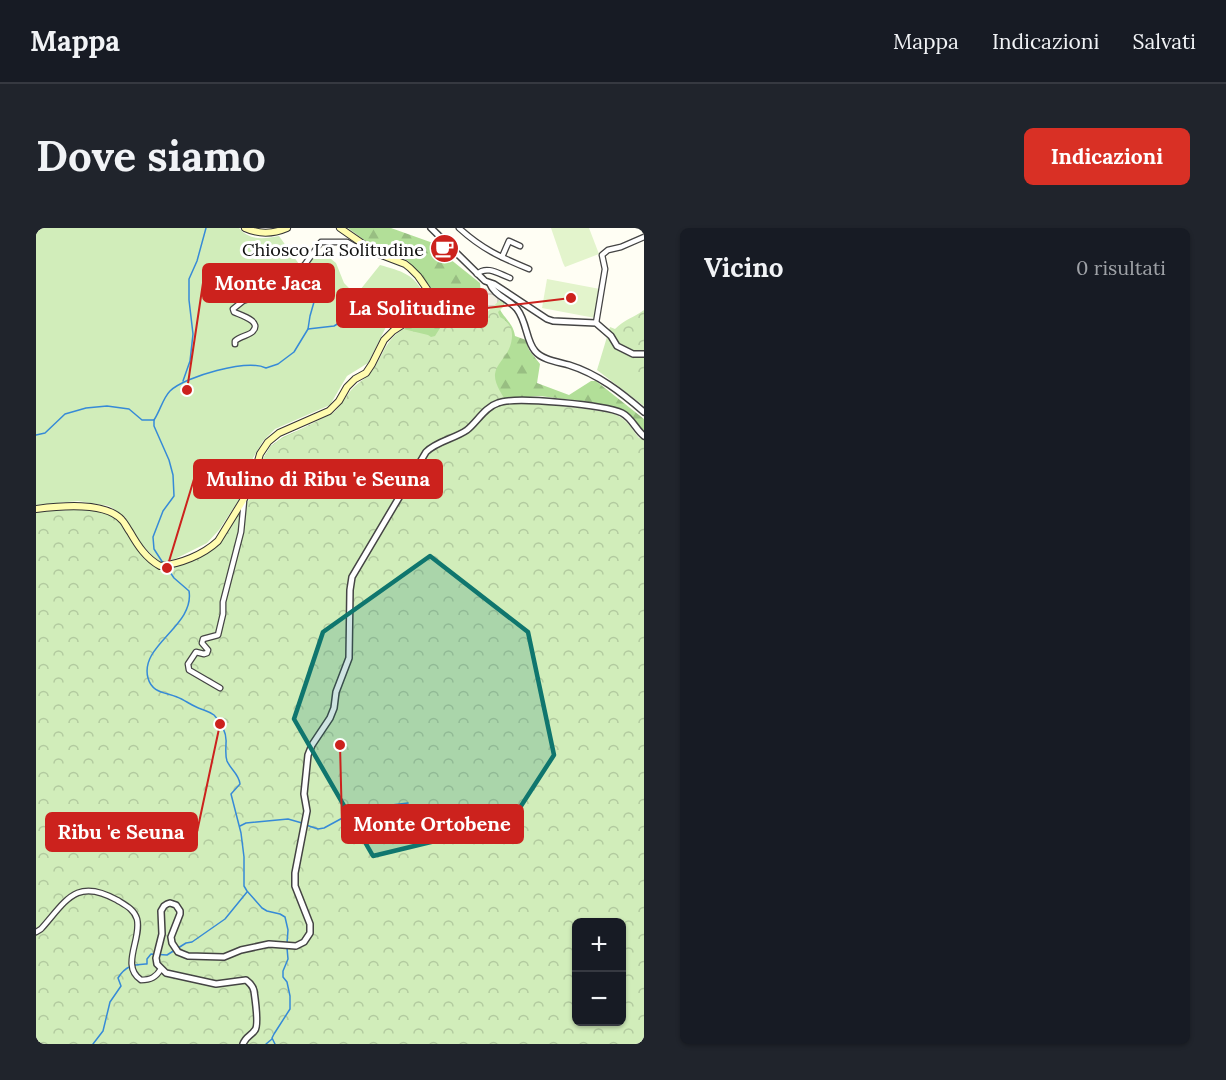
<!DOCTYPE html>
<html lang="it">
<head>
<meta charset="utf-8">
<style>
  body { margin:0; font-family:Lora,serif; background:#20242c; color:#f1f3f6 }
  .controls { position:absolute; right:18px; bottom:18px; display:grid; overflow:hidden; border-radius:9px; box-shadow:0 2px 4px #0004 }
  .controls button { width:54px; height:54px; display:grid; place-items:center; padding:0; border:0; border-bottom:2px solid #363941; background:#171b24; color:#f1f3f6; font:30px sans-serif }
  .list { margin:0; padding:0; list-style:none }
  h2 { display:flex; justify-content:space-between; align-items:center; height:78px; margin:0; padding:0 24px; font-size:26px }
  h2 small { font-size:20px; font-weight:400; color:#9ea1a6 }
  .map { position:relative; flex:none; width:608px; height:816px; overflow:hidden; border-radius:9px }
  header { display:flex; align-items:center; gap:36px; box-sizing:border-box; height:84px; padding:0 30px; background:#171b24; border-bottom:2px solid #363941 }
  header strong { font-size:28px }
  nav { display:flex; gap:33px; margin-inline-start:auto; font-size:21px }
  .intro { display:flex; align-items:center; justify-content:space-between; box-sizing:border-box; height:144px; padding:0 36px }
  h1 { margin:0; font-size:42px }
  .button { padding:15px 27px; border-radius:9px; background:#d93025; color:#fff; font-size:21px; font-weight:700 }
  main { display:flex; gap:36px; padding:0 36px }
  aside { flex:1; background:#171b24; border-radius:9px; box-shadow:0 2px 4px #0004 }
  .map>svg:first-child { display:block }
</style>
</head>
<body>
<header>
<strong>Mappa</strong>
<nav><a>Mappa</a><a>Indicazioni</a><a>Salvati</a></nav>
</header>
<div class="intro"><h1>Dove siamo</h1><a class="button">Indicazioni</a></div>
<main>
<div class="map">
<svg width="608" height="816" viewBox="0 0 608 816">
  <defs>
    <pattern id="forest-firs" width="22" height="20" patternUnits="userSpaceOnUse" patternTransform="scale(1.5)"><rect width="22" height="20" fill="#b2df98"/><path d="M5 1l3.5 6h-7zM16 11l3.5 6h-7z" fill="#98be82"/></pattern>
    <pattern id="park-crowns" width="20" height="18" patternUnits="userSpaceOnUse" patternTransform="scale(1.5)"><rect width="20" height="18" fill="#d1edba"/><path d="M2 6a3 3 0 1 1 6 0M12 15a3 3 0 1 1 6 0" fill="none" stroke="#b2ca9f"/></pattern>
    <pattern id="plaza-grid" width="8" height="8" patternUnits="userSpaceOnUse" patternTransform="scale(1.5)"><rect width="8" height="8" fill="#f2eee1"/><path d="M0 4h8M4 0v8" fill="none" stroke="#cecbc0"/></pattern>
  </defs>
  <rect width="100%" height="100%" fill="#fffef4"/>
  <!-- grass -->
  <g fill="#d1edba">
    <path d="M0,0H203C214,13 228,11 243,8L263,36L285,23L300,35L308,55L320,67L344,37C365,43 379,46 388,67L386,73L350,99L332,135L311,148L294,177L239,201L227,213L217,230L206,267L183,302L171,315L139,331L124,335L102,313L89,289L73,278L42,273L0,277Z"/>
    <polygon points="608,86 608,178 561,142 574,99 594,107"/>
  </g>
  <!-- forest -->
  <path fill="url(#forest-firs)" d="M312,0H355L397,15L409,27L444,55L446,76L443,84L449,88L463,79C467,90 477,94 479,108L490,112L493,122L504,136L501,155L533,167L555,153H560L608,191V205L590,185L560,175L504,168L459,171L228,229L235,218L247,209L289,191L303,182L340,142L368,101L394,82L399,68L393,57L371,32L340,21Z"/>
  <!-- park -->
  <g fill="url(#park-crowns)" fill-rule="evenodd">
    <path d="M460,68L469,74L467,79L462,84L464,89C478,96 478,109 473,121C469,130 460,137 459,146C458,156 467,168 472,176C501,175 528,178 557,182C567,184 576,184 584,189C593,194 597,203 603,210L608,211V816H0V284C21,283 55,279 74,287C80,289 85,294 88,299C99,313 105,328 120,339L165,327L177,321L215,269L219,257L226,232L235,218L245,211L297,185C306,177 310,167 318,159C324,153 331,150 336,143C349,125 347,115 367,101L392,107L395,109L399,108L413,86C423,87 436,91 443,85L448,88L453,82ZM540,694H586V794H540Z"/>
    <path d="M608,82V163L595,126C580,122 578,115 579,101C589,91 597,90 608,82Z"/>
  </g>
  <!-- pitch -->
  <g fill="#e3f4cc">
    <polygon points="515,0 553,0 563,26 529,39 527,35"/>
    <polygon points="511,51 564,61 559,90 506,80"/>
  </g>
  <!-- plaza -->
  <polygon fill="url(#plaza-grid)" points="449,60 465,71 448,87 444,82 447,79 448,74 447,61"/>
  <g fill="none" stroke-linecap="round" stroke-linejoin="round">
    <!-- stream -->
    <g stroke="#368ad7" stroke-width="1.5">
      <polyline points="272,101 298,98 303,95 306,88 319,80 334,76 345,70 357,67"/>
      <polyline points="147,153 154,133 157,106 153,72 153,51 161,33 170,0"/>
      <polyline points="118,192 118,198 133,232 137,247 138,268 127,283 117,309 118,321 127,335"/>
      <path d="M0,207L9,205L29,186L50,180L71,178L93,181L106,192H118C124,183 127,170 134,163C150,148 211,131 230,140L242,136L258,124L272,101L274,88L280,67L292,38"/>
      <path d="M130,338L138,350L153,363C159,398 103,417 112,450C116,465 129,464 141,469C149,472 156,478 165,481C170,483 174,484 178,487C185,494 191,505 190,515C190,521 189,527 191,533C195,542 203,546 204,556L195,566L205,605L208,629V658L211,663L226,680L231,683L244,686L249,689L252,702L251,715"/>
      <polyline points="270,597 282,601 288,600 312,587 339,579 372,575"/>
      <polyline points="204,598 210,595 252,591 266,595"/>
      <path d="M57,816L67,803L74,774L85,758L82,750C90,737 97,737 111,736V731L115,726L131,727L150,715L156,714L189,691L211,664"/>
      <polyline points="230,816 236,811"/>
      <polyline points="239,816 236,810 238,806 254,781 254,768 251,754 247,749 247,743 252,731 251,720"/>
    </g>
    <defs>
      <g id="minor">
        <path d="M423,0C446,21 464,29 493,41"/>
        <polyline points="466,29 473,13 484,18"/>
        <path d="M441,46C451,37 463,46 474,50"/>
        <polyline points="560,95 569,41 566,27 572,22 585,19 608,9"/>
        <path d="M199,116V113C204,108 215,107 217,103C226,93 204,87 198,84L197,81L207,73L258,56L267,39L285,14H311L325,22L331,20"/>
        <polyline points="184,460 153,442 152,436 160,424 168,426 171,425 172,422 166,415 167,411 182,407 187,386 187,374 205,304 208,273"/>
        <path d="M0,704L5,701C30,673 40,649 81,672C89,677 98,681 101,691C106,711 84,738 105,752C115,752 120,749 125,741"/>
      </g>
      <g id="tertiary">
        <polyline points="395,0 449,53 458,56 511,91 517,93 560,95 575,108 581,118 597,126 608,126"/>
        <path d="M454,56C458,67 473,71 481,81C491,94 490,113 499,123C506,132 523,134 533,137C562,146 586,165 608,184"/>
        <path d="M207,816C210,808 215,808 219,802C223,797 219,770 218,763C217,758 214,755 210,752L180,756L130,745L121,736L120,730L126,706L125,683L128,678L131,676L134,675L140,677L144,683V686L135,709L136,715L142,724L152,728L188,729L205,722L233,716L260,718L268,714L274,705V696L259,658V645L271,583L268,566L272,527L276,517L294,490L298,480L300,464L313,430L314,362L316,349L390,224C401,213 418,211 431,202C441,194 449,179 462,175C479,168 569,177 586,185C596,190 600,202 608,208"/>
      </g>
      <g id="secondary">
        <path d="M209,0C222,6 237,6 251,0"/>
        <path d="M0,281C23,278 69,273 86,292C89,295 91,300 94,304C102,318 110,330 124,338C144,336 167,327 182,313L214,261L224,226L232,214L243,205L293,183L303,173L311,159L319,151L330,145L336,136L348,112L357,103L383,86L392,78L393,69L391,61L382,48L374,40L369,36L340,25L304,0"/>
      </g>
    </defs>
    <!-- minor casing -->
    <use href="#minor" stroke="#444" stroke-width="7"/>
    <!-- tertiary casing -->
    <use href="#tertiary" stroke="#444" stroke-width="8"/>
    <!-- secondary casing -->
    <use href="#secondary" stroke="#333" stroke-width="8"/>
    <!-- minor -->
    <use href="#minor" stroke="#fff" stroke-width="4.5"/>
    <!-- tertiary -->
    <use href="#tertiary" stroke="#fff" stroke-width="5"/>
    <!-- secondary -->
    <use href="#secondary" stroke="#fffcaf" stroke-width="6"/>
  </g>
  <!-- marked area -->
  <path fill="#0f766e" fill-opacity="0.2" stroke="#0f766e" stroke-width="4.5" stroke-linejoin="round" d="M394,328L492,404L518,527L474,595L337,628L258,491L287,404Z"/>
  <!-- icons -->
  <defs>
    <symbol id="cafe-disc" viewBox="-11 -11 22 22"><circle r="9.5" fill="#cc221d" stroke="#fff"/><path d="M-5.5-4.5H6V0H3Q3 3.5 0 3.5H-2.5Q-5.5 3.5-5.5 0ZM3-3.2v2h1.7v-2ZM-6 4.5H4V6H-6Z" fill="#fff"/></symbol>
  </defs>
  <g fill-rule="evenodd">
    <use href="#cafe-disc" x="392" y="4" width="33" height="33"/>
  </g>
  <g text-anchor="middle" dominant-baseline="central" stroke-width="6" stroke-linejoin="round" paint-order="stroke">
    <!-- poi labels -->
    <g font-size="18" fill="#111" stroke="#fff" text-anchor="end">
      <text x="388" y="21">Chiosco La Solitudine</text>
    </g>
  </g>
  <!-- callouts -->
  <path fill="none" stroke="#cc221d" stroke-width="2" d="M151 162L167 55M535 70L451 80M131 340L158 251M304 517L306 596M184 496L161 604"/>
  <g fill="#cc221d" stroke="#fff" stroke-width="2">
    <circle cx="151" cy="162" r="6"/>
    <circle cx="535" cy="70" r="6"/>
    <circle cx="131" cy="340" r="6"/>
    <circle cx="304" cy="517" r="6"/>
    <circle cx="184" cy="496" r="6"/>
  </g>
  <g fill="#cc221d" stroke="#cc221d" stroke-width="2">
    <rect x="167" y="36" width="131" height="38" rx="6"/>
    <rect x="301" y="61" width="150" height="38" rx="6"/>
    <rect x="158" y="232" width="248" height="38" rx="6"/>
    <rect x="306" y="577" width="181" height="38" rx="6"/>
    <rect x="10" y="585" width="151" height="38" rx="6"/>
  </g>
  <g font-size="20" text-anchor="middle" font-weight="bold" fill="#fff">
    <text x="232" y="62">Monte Jaca</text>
    <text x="376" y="87">La Solitudine</text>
    <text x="282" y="258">Mulino di Ribu 'e Seuna</text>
    <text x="396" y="603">Monte Ortobene</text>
    <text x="85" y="611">Ribu 'e Seuna</text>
  </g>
</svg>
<div class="controls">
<button>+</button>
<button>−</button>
</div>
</div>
<aside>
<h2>Vicino<small>0 risultati</small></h2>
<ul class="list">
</ul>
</aside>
</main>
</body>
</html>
